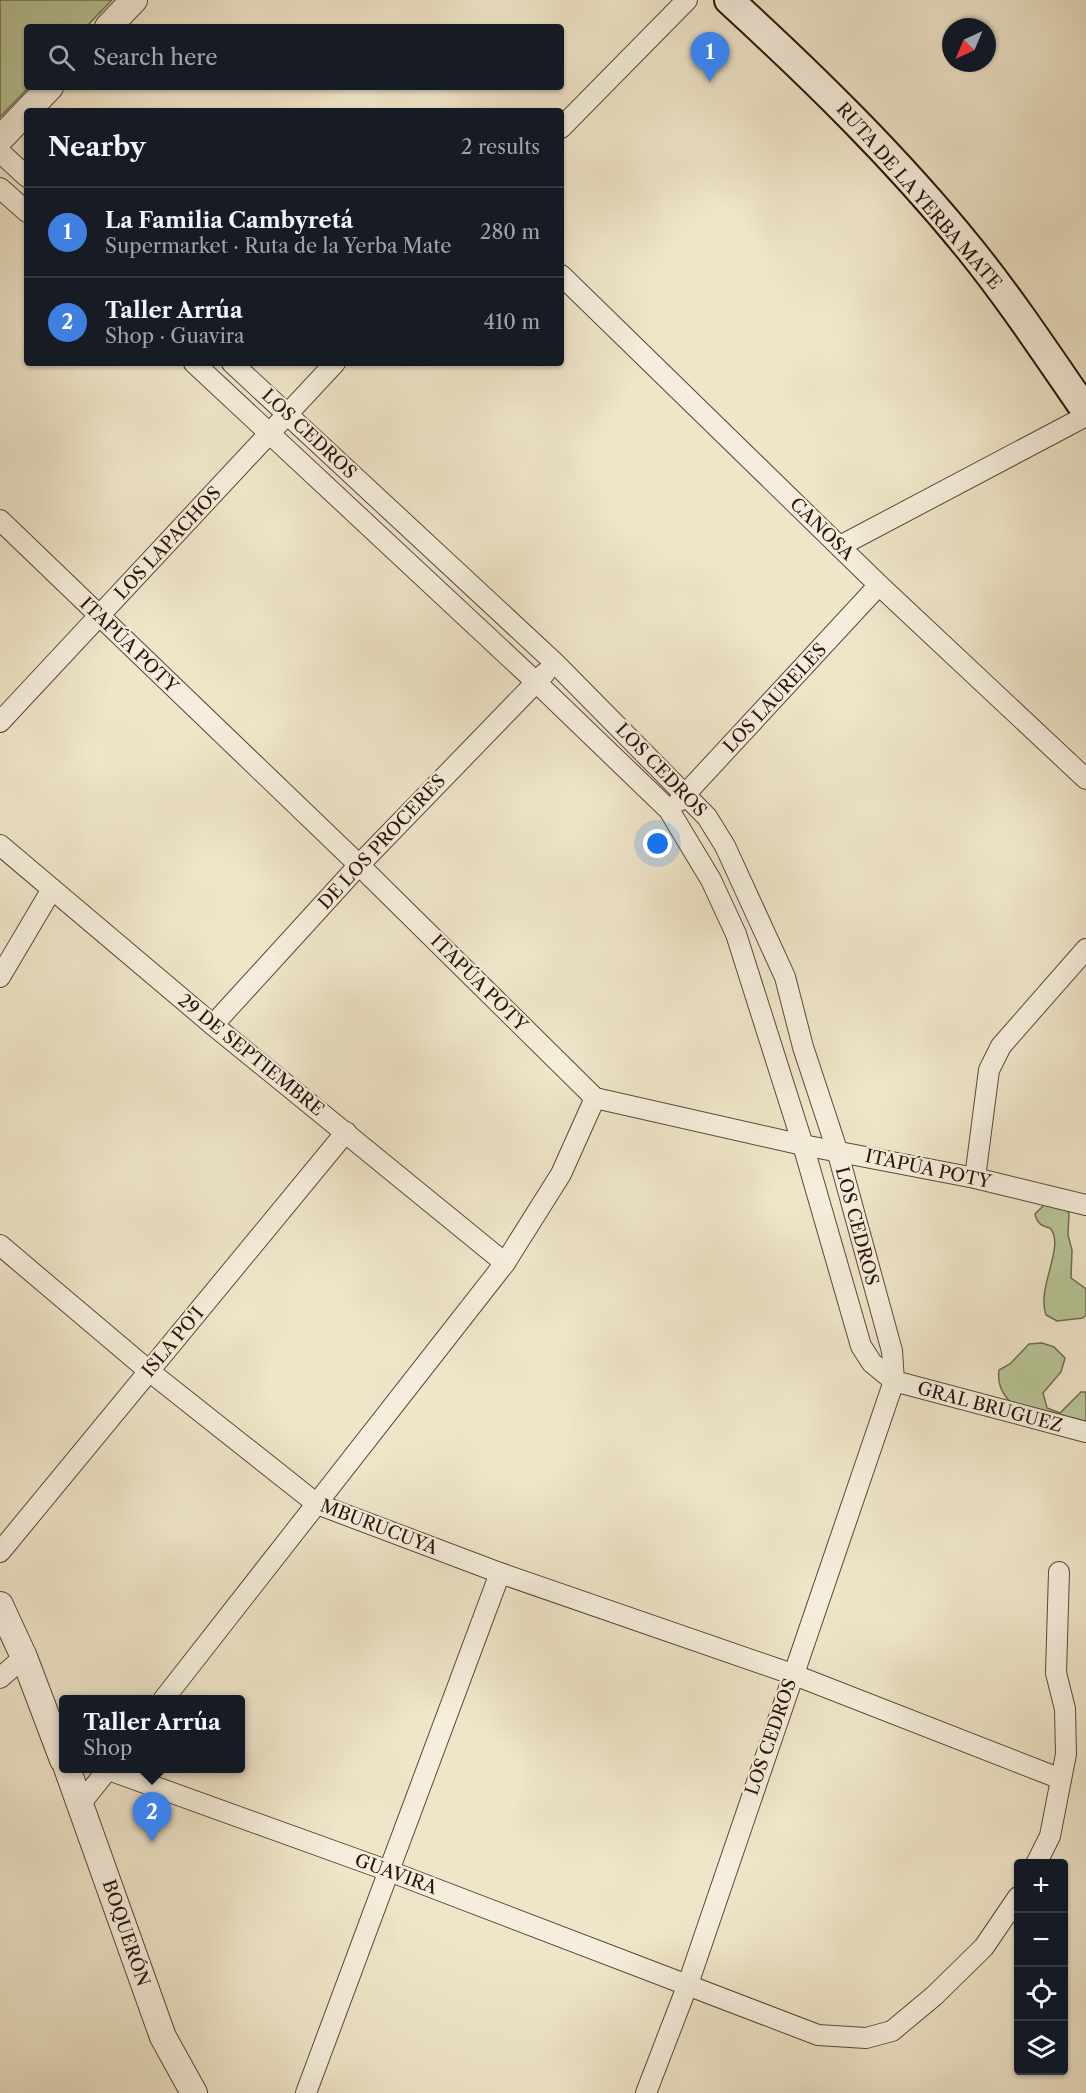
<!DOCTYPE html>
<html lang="en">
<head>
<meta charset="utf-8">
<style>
  body { margin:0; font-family:"Libre Caslon Text",serif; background:#20242c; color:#f1f3f6 }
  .controls { position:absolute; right:18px; bottom:18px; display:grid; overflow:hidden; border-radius:6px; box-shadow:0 2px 4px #0004 }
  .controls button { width:54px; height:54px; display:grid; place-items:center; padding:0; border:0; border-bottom:2px solid #363941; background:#171b24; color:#f1f3f6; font:30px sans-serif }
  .compass { position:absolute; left:942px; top:18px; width:54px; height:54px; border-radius:50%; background:#171b24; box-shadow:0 2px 4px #0004; rotate:224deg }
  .you { position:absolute; left:658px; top:844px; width:21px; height:21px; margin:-15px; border:4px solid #fff; border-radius:50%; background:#1a73e8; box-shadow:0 0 0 9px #1a73e833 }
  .badge { display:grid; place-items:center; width:39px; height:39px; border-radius:50%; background:#1a73e8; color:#fff; font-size:20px; font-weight:700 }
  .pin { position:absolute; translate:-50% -50px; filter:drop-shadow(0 2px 3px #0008) }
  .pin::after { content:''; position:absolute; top:32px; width:21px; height:18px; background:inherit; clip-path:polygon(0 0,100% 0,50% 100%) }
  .popup { position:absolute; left:59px; top:1695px; width:186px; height:78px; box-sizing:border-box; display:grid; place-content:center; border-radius:6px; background:#171b24; filter:drop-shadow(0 2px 4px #0005); font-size:20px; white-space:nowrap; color:#9ea1a6 }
  .popup b { font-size:22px; color:#f1f3f6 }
  .popup::after { content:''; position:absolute; left:50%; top:100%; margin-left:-12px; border:12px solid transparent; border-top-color:#171b24 }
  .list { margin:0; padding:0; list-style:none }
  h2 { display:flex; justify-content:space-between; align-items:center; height:78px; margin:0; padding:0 24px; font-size:26px }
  h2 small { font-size:20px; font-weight:400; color:#9ea1a6 }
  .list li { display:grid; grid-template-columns:39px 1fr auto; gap:18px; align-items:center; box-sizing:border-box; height:90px; padding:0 24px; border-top:2px solid #363941 }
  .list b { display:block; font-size:22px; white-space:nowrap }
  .list p { margin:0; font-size:20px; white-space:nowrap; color:#9ea1a6 }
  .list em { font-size:20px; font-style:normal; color:#9ea1a6 }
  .icon { flex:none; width:33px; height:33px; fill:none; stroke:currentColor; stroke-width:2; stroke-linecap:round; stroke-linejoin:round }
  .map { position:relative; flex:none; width:1086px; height:2093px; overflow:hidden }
  .search { position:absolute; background:#171b24; box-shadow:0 2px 4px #0004; left:24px; top:24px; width:540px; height:66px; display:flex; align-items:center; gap:15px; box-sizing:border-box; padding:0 21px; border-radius:6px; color:#9ea1a6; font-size:22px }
  .panel { position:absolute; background:#171b24; box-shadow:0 2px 4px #0004; left:24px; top:108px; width:540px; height:258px; border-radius:6px }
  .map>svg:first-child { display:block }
</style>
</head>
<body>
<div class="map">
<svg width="1086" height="2093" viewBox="0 0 1086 2093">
  <rect width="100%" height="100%" fill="#efe5c9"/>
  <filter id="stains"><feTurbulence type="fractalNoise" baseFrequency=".00333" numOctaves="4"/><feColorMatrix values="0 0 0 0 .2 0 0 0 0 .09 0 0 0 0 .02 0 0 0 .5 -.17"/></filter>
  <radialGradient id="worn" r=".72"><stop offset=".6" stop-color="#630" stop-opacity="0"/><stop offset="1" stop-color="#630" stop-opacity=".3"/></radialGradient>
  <!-- green -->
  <g fill="#b8c597" stroke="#716c50" stroke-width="1.5">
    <polygon points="0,0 112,0 86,27 27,27 29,87 0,117"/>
    <path d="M1045,1204L1065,1207L1069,1214L1068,1235L1072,1250L1071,1278L1086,1289V1315L1083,1318L1057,1321L1046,1315C1036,1287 1066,1246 1050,1228C1041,1226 1037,1223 1035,1214Z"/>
    <path d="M1042,1343L1054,1347L1065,1358L1061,1372L1043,1393L1047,1408L1060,1413L1081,1392H1086V1435C1055,1424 993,1413 999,1370L1010,1364L1029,1344Z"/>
  </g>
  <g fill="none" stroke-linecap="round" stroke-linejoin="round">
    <defs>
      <g id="minor">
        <polyline points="561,128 687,0"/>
        <polyline points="0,152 27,177"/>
        <polyline points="0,188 27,212"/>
        <polyline points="561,275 879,585 1086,779"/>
        <polyline points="194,363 536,682 669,810 711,880 736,934 803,1145 861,1346 872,1363 894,1381 1086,1432"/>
        <polyline points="232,363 555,663 707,817 725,846 785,977 803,1047 837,1150 892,1351 894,1381 688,1984 646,2093"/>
        <polyline points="0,520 359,865 595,1098 803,1145 975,1178 1086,1205"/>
        <polyline points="840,546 1086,416"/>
        <polyline points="0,722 335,363"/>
        <polyline points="679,801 879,585"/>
        <polyline points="0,845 213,1025 505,1263"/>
        <polyline points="0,977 52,889"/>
        <polyline points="213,1025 359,865 545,673"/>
        <polyline points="975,1178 989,1070 1001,1046 1086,949"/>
        <polyline points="0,1245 149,1371 317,1504 500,1573 792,1674 1061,1779"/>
        <polyline points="0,1552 346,1132"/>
        <polyline points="0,1678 24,1657"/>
        <polyline points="163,1700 505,1263 561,1174 595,1098"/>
        <polyline points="103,1768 389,1871 818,2035 866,2038 892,2031 934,1996 984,1947 1018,1897"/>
        <polyline points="81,1803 109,1768"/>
        <polyline points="1036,1864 1050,1836 1066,1754 1065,1709 1056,1673 1059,1572"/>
        <polyline points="306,2093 500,1573"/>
      </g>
      <g id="tertiary">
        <polyline points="108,27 134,0"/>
        <polyline points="0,139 50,87"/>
        <polyline points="0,1605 24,1657 63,1760"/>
        <polyline points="67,1768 163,2037 194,2093"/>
      </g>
      <path id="secondary" d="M729,0C814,78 896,158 969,248C1011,300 1048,356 1086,411"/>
    </defs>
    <!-- minor casing -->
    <use href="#minor" stroke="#5b4839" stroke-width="22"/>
    <!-- tertiary casing -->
    <use href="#tertiary" stroke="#5b4839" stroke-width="28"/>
    <!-- secondary casing -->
    <use href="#secondary" stroke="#2a1409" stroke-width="32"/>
    <!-- minor -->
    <use href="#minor" stroke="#f5eedc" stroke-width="20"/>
    <!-- tertiary -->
    <use href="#tertiary" stroke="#f5eedc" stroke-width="26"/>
    <!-- secondary -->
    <use href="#secondary" stroke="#f5eedc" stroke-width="28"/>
  </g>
  <g text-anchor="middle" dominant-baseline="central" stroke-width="4.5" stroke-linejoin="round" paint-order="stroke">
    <!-- street labels -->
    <g font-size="18" fill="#2a1409" stroke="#f5eedc">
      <text transform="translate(919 196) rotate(49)">RUTA DE LA YERBA MATE</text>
      <text transform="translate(309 434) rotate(43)">LOS CEDROS</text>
      <text transform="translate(822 529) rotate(44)">CANOSA</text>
      <text transform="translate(168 543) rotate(-47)">LOS LAPACHOS</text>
      <text transform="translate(129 645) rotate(44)">ITAPÚA POTY</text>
      <text transform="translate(775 698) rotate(-47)">LOS LAURELES</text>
      <text transform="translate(661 770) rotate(46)">LOS CEDROS</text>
      <text transform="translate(382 842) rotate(-47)">DE LOS PROCERES</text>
      <text transform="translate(479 983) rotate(45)">ITAPÚA POTY</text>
      <text transform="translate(251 1055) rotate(39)">29 DE SEPTIEMBRE</text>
      <text transform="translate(928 1169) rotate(12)">ITAPÚA POTY</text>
      <text transform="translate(857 1226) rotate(75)">LOS CEDROS</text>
      <text transform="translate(173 1342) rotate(-50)">ISLA PO'I</text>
      <text transform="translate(990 1407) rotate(15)">GRAL BRUGUEZ</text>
      <text transform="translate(379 1527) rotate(21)">MBURUCUYA</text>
      <text transform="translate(771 1737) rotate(-71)">LOS CEDROS</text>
      <text transform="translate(396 1874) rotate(20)">GUAVIRA</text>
      <text transform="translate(126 1933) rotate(71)">BOQUERÓN</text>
    </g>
  </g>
  <rect width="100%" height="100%" filter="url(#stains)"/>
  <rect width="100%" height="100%" fill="url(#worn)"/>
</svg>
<div class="controls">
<button>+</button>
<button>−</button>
<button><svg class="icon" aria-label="locate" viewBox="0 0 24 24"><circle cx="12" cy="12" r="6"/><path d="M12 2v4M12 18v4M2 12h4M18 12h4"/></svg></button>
<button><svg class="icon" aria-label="layers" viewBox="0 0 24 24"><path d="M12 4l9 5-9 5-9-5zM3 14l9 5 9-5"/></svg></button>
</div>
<svg class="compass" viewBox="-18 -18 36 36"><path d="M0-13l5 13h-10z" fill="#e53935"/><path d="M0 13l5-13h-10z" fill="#9ea1a6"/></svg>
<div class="you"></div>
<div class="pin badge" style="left:710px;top:82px;background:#3f7fe0">1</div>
<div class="pin badge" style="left:152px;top:1842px;background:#3f7fe0">2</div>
<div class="popup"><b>Taller Arrúa</b>Shop</div>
<div class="search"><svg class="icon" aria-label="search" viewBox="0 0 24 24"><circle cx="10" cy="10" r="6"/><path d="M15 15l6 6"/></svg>Search here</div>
<section class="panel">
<h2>Nearby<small>2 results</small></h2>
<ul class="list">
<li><span class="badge" style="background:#3f7fe0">1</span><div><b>La Familia Cambyretá</b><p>Supermarket · Ruta de la Yerba Mate</p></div><em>280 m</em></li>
<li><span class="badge" style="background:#3f7fe0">2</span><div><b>Taller Arrúa</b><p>Shop · Guavira</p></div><em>410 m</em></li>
</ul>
</section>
</div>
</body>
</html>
